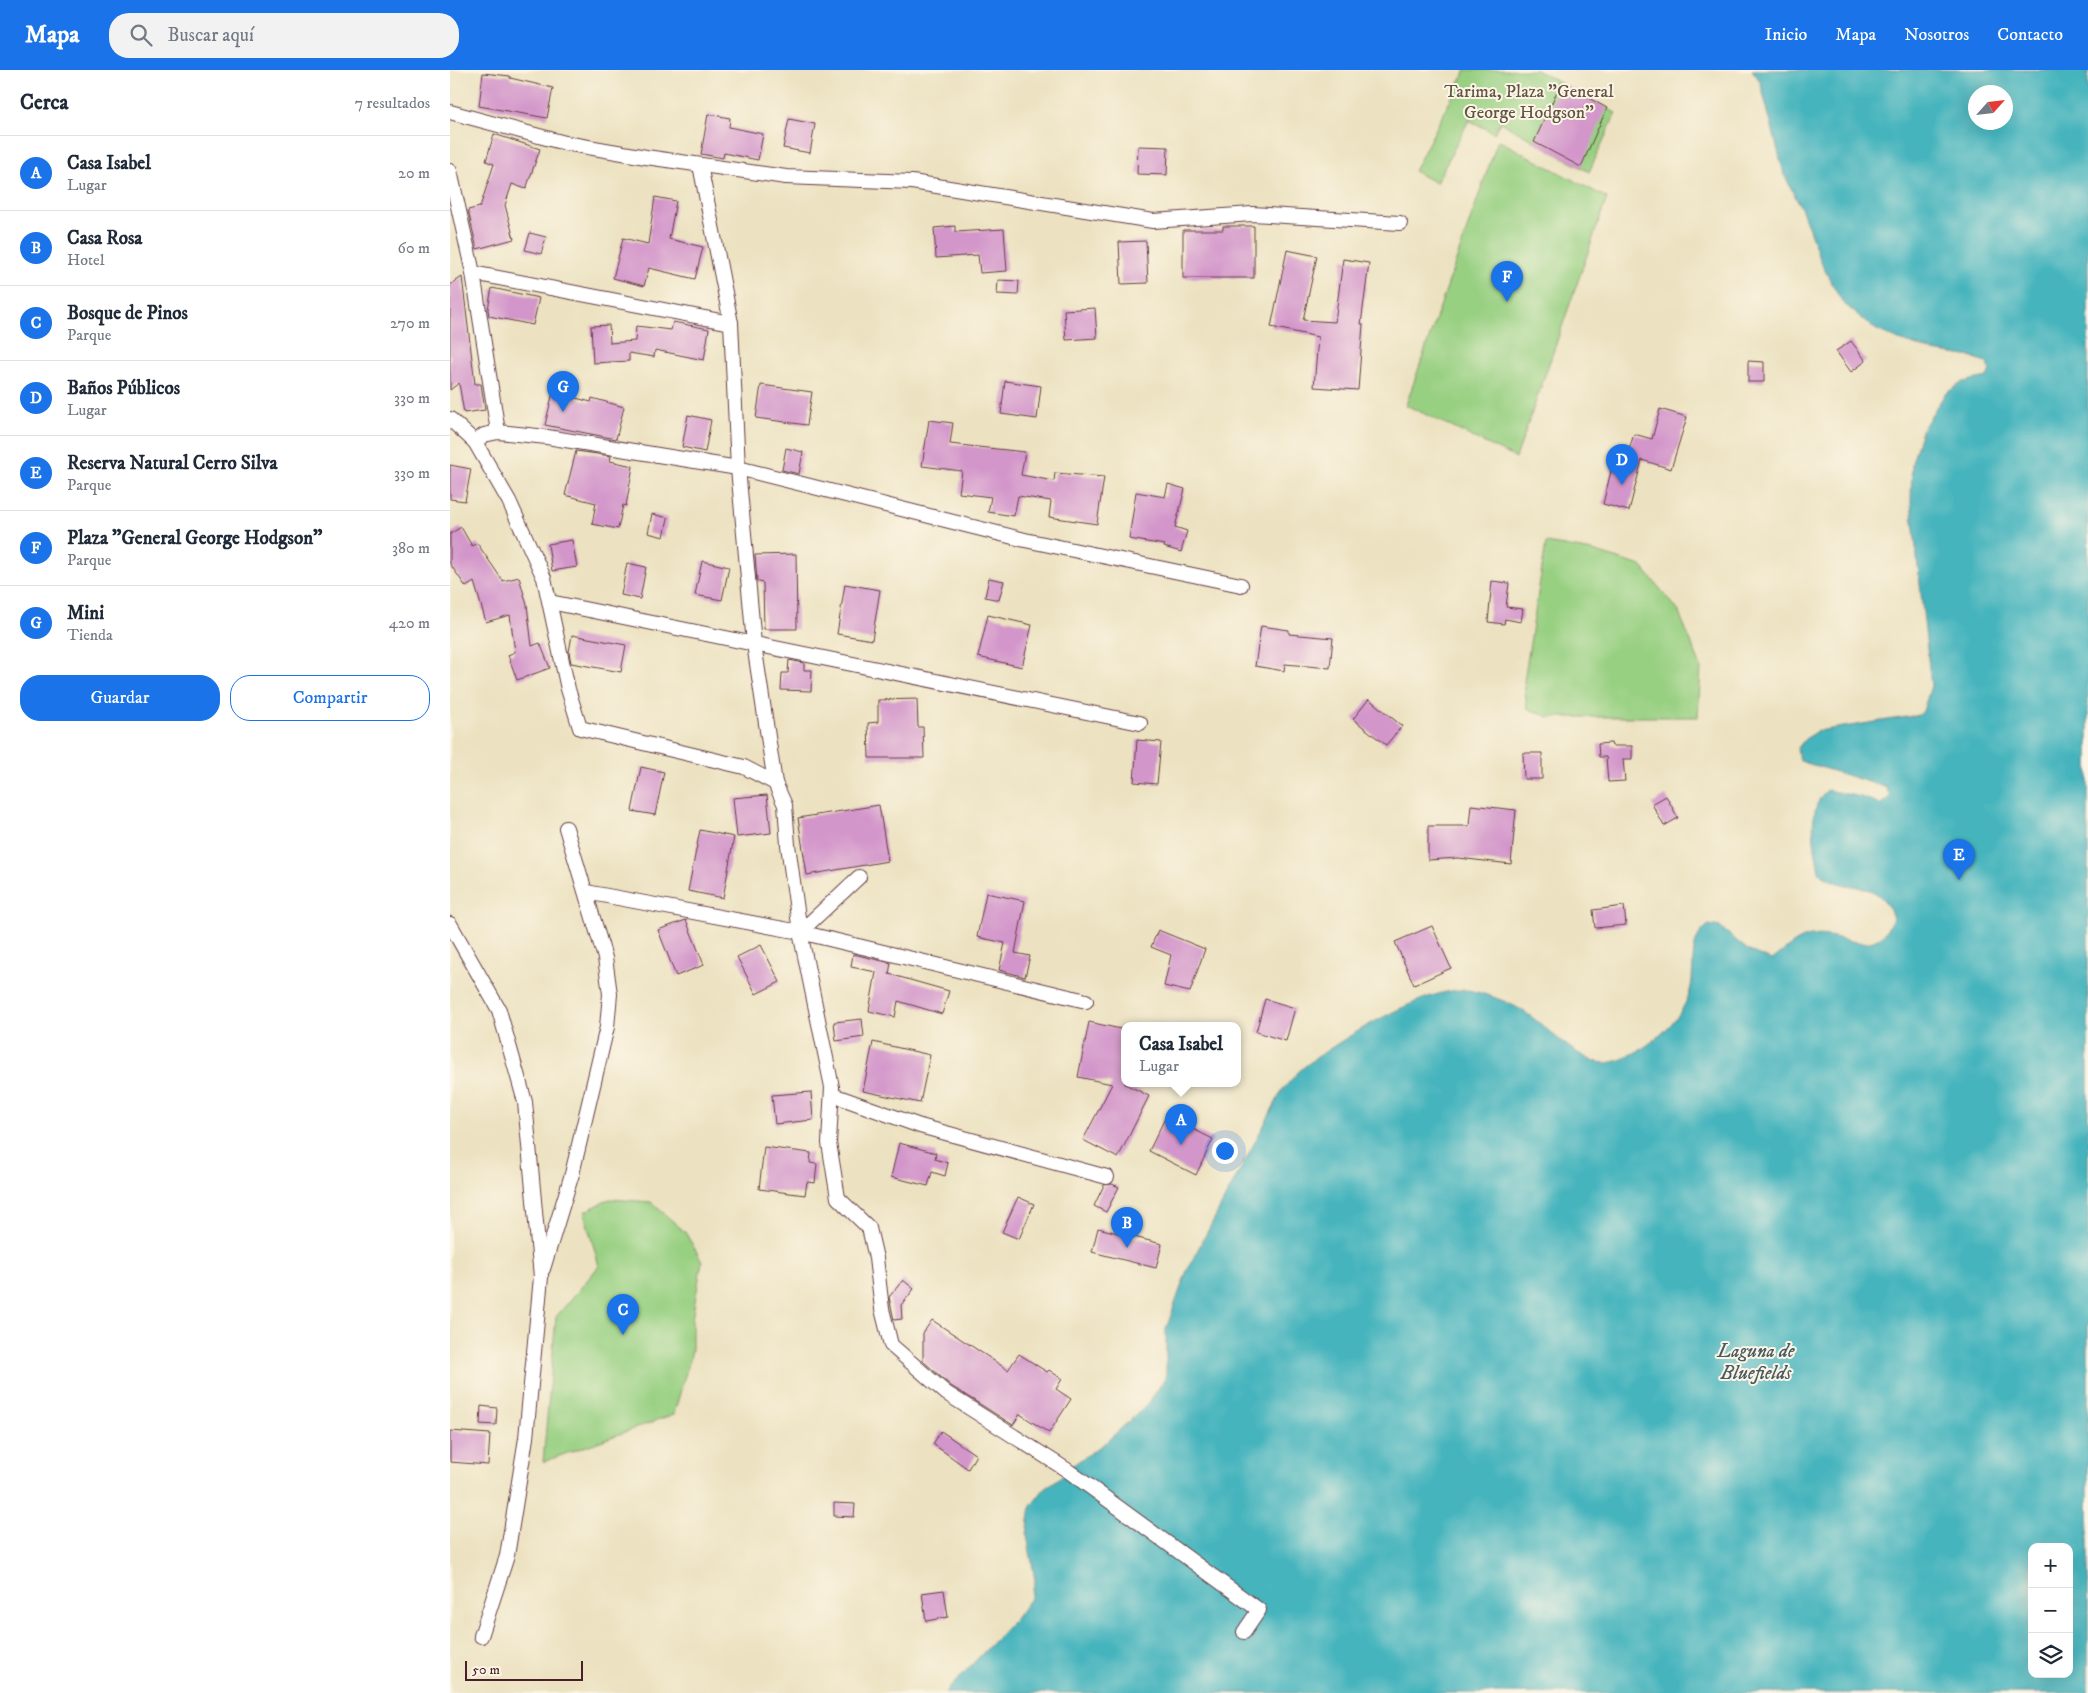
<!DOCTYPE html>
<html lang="es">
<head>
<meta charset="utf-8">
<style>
  body { margin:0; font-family:"IM FELL DW Pica",serif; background:#f2f2f3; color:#1f2937 }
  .controls { position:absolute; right:15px; bottom:15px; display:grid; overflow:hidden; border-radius:10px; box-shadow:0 5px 20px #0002 }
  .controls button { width:45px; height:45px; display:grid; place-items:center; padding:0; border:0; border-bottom:1px solid #e0e1e3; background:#fff; color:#1f2937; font:25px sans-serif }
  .compass { position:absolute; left:1518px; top:15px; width:45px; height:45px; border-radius:50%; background:#fff; box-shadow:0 5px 20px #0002; rotate:63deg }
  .scale { position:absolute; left:15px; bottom:12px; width:118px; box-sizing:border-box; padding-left:5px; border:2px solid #4a1f2b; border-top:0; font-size:14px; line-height:18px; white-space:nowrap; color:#4a1f2b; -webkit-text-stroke:4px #fcf5e5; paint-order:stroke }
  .you { position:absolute; left:774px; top:1080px; width:18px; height:18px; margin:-12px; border:4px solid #fff; border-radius:50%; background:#1a73e8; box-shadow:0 0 0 8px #1a73e833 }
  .badge { display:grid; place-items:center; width:32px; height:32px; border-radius:50%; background:#1a73e8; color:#fff; font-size:16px; font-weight:700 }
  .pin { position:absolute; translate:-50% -41px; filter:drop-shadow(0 1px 2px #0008) }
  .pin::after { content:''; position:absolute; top:26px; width:18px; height:15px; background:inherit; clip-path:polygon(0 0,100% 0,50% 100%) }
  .popup { position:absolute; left:671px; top:952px; width:120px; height:65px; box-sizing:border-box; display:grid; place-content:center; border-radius:10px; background:#fff; filter:drop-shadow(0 1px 4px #0005); font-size:16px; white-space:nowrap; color:#747a83 }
  .popup b { font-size:19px; color:#1f2937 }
  .popup::after { content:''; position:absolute; left:50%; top:100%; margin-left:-10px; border:10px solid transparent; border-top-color:#fff }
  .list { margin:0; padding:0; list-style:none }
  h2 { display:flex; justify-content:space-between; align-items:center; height:65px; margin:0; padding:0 20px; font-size:21px }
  h2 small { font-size:16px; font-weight:400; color:#747a83 }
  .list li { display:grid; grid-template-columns:32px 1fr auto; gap:15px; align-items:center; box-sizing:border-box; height:75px; padding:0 20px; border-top:1px solid #e0e1e3 }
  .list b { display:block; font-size:19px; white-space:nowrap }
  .list p { margin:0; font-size:16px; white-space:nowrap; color:#747a83 }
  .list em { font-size:16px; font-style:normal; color:#747a83 }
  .actions { display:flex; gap:10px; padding:15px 20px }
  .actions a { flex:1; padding:11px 0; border:1px solid #1a73e8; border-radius:20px; text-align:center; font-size:18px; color:#1a73e8 }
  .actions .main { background:#1a73e8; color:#fff }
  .icon { flex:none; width:28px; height:28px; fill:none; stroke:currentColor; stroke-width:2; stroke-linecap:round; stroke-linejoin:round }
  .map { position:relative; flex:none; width:1638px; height:1623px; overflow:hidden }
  header { display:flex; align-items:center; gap:30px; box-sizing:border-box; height:70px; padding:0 25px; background:#1a73e8; color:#fff }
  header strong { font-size:24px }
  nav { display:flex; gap:28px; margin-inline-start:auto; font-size:18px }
  .search { width:350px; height:45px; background:#f2f2f3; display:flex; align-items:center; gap:12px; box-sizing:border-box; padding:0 18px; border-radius:20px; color:#747a83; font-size:19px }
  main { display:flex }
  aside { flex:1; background:#fff }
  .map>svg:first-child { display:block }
</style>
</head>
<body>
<header>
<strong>Mapa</strong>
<div class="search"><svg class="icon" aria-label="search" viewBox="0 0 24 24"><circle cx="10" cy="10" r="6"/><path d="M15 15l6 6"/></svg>Buscar aquí</div>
<nav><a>Inicio</a><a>Mapa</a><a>Nosotros</a><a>Contacto</a></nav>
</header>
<main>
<aside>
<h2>Cerca<small>7 resultados</small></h2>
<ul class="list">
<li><span class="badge">A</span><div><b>Casa Isabel</b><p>Lugar</p></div><em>20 m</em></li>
<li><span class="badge">B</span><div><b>Casa Rosa</b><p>Hotel</p></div><em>60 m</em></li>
<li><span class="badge">C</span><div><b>Bosque de Pinos</b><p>Parque</p></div><em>270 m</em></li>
<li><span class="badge">D</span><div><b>Baños Públicos</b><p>Lugar</p></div><em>330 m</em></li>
<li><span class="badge">E</span><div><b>Reserva Natural Cerro Silva</b><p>Parque</p></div><em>330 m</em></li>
<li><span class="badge">F</span><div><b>Plaza &quot;General George Hodgson&quot;</b><p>Parque</p></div><em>380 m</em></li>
<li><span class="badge">G</span><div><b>Mini</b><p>Tienda</p></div><em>420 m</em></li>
</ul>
<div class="actions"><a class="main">Guardar</a><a>Compartir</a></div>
</aside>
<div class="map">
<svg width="1638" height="1623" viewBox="0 0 1638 1623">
  <rect width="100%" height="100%" fill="#fcf5e5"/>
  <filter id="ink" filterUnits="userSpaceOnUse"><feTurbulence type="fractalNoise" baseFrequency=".02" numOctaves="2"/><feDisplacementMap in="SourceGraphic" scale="10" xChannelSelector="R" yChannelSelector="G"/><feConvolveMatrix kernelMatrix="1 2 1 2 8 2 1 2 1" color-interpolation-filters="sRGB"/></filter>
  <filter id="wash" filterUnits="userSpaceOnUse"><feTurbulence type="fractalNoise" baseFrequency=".0096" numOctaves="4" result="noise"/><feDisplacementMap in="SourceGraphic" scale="20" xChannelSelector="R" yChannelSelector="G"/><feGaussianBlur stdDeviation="1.12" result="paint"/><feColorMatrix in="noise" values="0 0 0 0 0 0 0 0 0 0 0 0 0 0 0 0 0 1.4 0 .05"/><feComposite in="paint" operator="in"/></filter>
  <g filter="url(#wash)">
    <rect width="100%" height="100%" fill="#ece2c1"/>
    <!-- green -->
    <g fill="#98d082" stroke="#717856">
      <polygon points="1016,0 1086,0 1166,43 1139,102 1050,52 1044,63 1019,50 986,113 964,101"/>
      <polygon points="1048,70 1157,128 1066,388 956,335"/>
      <polygon points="1096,473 1143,481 1191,496 1228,540 1251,597 1248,647 1098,647 1077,638 1074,611"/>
      <polygon points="160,1129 201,1132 235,1162 252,1191 242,1249 242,1281 224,1344 93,1392 106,1247 149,1196 134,1142"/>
    </g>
    <!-- water -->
    <path fill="#45b4bd" stroke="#486a74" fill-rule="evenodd" d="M1302,0H1638V1623H495L565,1549L581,1527L585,1510L577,1465L581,1436L594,1419L615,1404L620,1397L655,1373L698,1334L716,1307V1259L737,1200L833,1019C840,1012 846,1003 854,997C886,972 983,911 1023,921C1039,925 1059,932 1073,941C1096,955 1126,991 1155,993C1161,993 1171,990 1176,987C1204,975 1235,947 1241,917C1245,895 1238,868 1259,855L1270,857L1299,881L1322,890C1335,881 1345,869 1361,866C1393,860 1424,894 1443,848C1428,803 1396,827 1369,802C1365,776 1355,740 1377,720L1411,727L1431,734L1441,726L1435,717L1350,691L1347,679L1355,669L1368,661L1469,645L1473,641L1481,616L1461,432L1462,393L1472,360L1495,324L1513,312L1537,307L1540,300L1538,293L1522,287L1483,281L1449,270L1425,259L1393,233L1373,197L1352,140L1334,104L1310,11ZM1526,22H1556V52H1526ZM1582,1477H1619V1604H1582Z"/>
    <g id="blocks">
      <!-- building -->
      <g fill="#d396ca">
        <polygon points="33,3 60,6 60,8 103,18 97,48 29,36"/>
        <polygon points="1111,13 1157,38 1131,97 1084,72"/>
        <polygon points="258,44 280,48 279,57 313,64 308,90 274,83 273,88 251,84"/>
        <polygon points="339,49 365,54 360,83 333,78"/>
        <polygon points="44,64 90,79 76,119 62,114 55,135 64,169 27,179 18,140 30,137 44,94 36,91"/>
        <polygon points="688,76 718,77 717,105 687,104"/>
        <polygon points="205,127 226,131 219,169 253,177 245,209 199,198 194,216 163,208 173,168 198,174"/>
        <polygon points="505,156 505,162 554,159 557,201 530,203 528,185 486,188 484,158"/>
        <polygon points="773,156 804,156 804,208 733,208 733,160 773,160"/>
        <polygon points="80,163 96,167 91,184 75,180"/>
        <polygon points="696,171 698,213 671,214 669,172"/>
        <polygon points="837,180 867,186 853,250 885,252 893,189 919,193 911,254 913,254 908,320 864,317 868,267 821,257"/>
        <polygon points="12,207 25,314 31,314 35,340 14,343 9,313 0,320 0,215"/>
        <polygon points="548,210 569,211 568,225 547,224"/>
        <polygon points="42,218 89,228 83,255 39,246 38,239"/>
        <polygon points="645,238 647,268 616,270 614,240"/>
        <polygon points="223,252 259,259 254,290 205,280 204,287 179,283 179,291 143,293 141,256 159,255 160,273 185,271 186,256 221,260"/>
        <polygon points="1401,271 1416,291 1401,302 1386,281"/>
        <polygon points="1298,291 1314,292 1314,312 1298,312"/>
        <polygon points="555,311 591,316 587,349 551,344"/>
        <polygon points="311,315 362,322 357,355 306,348"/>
        <polygon points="103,322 141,332 142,328 174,337 166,369 95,355"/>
        <polygon points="1210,339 1237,347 1221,399 1192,390 1179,441 1153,434 1164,389 1175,392 1184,364 1202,369"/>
        <polygon points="238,345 261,350 255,382 232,377"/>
        <polygon points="479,350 503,353 500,374 575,382 571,405 604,411 605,403 654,407 647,454 599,447 601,431 568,426 564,446 538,442 541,427 509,423 512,401 472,396"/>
        <polygon points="336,378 353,382 349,404 332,400"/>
        <polygon points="126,381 161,386 160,391 183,396 176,436 173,435 168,459 142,454 146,433 115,425"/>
        <polygon points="0,395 21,399 15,431 0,429"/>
        <polygon points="718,414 735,419 725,457 737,461 731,482 714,477 715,475 679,469 686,422 715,427"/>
        <polygon points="202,444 218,448 214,467 198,463"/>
        <polygon points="11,457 22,476 27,473 53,511 69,507 77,535 82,576 90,573 100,598 67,610 58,585 65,582 60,545 36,552 24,512 16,517 0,494 0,464"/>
        <polygon points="122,470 127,497 102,501 98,474"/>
        <polygon points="346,484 347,559 314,559 313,513 307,511 305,485"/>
        <polygon points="252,491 279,497 272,530 245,525"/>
        <polygon points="177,493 196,497 190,529 171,525"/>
        <polygon points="539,508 554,511 549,530 535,527"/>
        <polygon points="1042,511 1059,513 1056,537 1073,539 1071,552 1055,549 1054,554 1038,552"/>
        <polygon points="395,514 430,520 422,570 387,564"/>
        <polygon points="538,545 582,555 572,597 528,587"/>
        <polygon points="811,556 839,560 839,564 883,568 880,598 835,594 834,601 805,596"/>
        <polygon points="122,565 176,575 171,602 121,593 119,582"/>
        <polygon points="339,590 354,593 354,600 362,600 361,621 331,620 332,603 338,603"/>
        <polygon points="467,629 468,657 473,657 474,688 419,688 418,653 428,652 428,630"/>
        <polygon points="919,629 952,656 936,675 903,649"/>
        <polygon points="687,670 711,672 707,714 684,712"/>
        <polygon points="1161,673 1162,676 1182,676 1182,689 1173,689 1175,711 1158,712 1156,687 1149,687 1148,674"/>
        <polygon points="1073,683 1092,683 1092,709 1074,709"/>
        <polygon points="191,697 214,702 205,745 182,741"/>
        <polygon points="317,725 321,763 287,767 283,728"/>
        <polygon points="1216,726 1228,748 1214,756 1202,734"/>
        <polygon points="429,735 438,791 357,805 348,748"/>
        <polygon points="1021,735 1066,740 1061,794 1008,788 978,790 978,756 1019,756"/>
        <polygon points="250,760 284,767 273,828 238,821"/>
        <polygon points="536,823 575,831 565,883 580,886 575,907 549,900 555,873 527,867"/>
        <polygon points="1174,836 1176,855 1145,858 1143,840"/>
        <polygon points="236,850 254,895 226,906 208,860"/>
        <polygon points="982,856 1001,898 964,915 945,872"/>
        <polygon points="708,860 755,879 740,922 714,916 721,885 701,877"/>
        <polygon points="311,875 330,912 306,924 287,887"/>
        <polygon points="403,884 441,893 439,904 499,921 492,944 448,931 445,947 419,941 426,902 401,897"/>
        <polygon points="815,929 845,938 836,971 806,962"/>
        <polygon points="412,949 414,967 386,971 384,952"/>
        <polygon points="639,952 675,960 675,1014 699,1026 668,1088 633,1070 662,1014 628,1007"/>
        <polygon points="423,972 480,985 470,1033 413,1021"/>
        <polygon points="361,1022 363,1050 325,1054 322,1025"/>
        <polygon points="716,1046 763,1069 746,1105 699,1081"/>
        <polygon points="449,1073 486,1083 485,1089 498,1093 495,1106 482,1102 478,1116 441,1107"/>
        <polygon points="314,1077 361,1083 360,1093 367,1094 365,1113 357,1112 355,1125 309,1119"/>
        <polygon points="662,1114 669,1117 656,1142 644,1136 654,1115"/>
        <polygon points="568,1127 584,1134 569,1169 552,1162"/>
        <polygon points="648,1158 712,1174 706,1198 642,1182"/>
        <polygon points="453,1210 464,1219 451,1235 452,1249 444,1250 439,1227"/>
        <polygon points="482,1250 558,1300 569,1284 597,1302 599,1300 612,1309 606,1319 621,1329 599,1363 570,1344 563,1355 501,1316 473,1291 473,1263"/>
        <polygon points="31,1336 47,1338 46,1355 30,1354"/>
        <polygon points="0,1361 40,1364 38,1395 0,1392"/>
        <polygon points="491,1361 526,1385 518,1399 483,1374"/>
        <polygon points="384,1433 405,1434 404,1447 384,1446"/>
        <polygon points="494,1520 498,1547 476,1551 472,1523"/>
      </g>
    </g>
  </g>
  <g filter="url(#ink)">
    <use href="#blocks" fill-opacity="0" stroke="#623c42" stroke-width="1"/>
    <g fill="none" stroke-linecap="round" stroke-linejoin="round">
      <defs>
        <g id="street">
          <polyline points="0,42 115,73 196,87 336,107 462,112 703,151 802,144 950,153"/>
          <polyline points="250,95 281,253"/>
          <polyline points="0,101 23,203 48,362"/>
          <polyline points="23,203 281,253 288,398 304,574 325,713"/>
          <polyline points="0,349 25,372 34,365 48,362 97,367 288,398 575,470 791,515"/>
          <polyline points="25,372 59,431 94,508 118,619 130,658 294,697 325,713 335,735 338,775 350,862 382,1017 379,1073 388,1128 419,1158 426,1188 432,1239 441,1275 496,1323 617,1400 809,1540 794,1562"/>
          <polyline points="100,532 690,653"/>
          <polyline points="136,822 350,862 636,931"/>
          <polyline points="0,854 49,940 75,1032 91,1207 76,1368 57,1486 31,1566"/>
          <polyline points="350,862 409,807"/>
          <polyline points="383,1025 470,1056 657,1107"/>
          <polyline points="93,1199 122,1104 157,957 160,924 155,888 116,758"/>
        </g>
      </defs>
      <!-- street casing -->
      <use href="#street" stroke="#623c42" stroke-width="16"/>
      <!-- street -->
      <use href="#street" stroke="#fff" stroke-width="14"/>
    </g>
  </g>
  <g text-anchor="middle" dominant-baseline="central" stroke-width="4" stroke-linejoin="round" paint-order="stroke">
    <!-- park labels -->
    <g font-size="18" fill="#615445" stroke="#fcf5e5">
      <text x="1079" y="22">Tarima, Plaza "General<tspan x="1079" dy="21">George Hodgson"</tspan></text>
    </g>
    <!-- water labels -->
    <g font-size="19" font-style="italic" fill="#485b65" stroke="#fcf5e5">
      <text x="1306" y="1281">Laguna de<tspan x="1306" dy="22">Bluefields</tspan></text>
    </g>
  </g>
</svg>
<div class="controls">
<button>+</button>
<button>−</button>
<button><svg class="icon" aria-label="layers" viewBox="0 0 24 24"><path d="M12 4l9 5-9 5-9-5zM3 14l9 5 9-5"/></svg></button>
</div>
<svg class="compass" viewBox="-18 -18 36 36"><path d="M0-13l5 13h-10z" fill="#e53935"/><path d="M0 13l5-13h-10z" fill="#747a83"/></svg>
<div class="scale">50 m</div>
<div class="you"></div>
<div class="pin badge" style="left:731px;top:1075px">A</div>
<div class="popup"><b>Casa Isabel</b>Lugar</div>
<div class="pin badge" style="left:677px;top:1178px">B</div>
<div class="pin badge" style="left:173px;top:1265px">C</div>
<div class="pin badge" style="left:1172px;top:415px">D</div>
<div class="pin badge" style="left:1509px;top:810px">E</div>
<div class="pin badge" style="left:1057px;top:232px">F</div>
<div class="pin badge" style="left:113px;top:342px">G</div>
</div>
</main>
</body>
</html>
